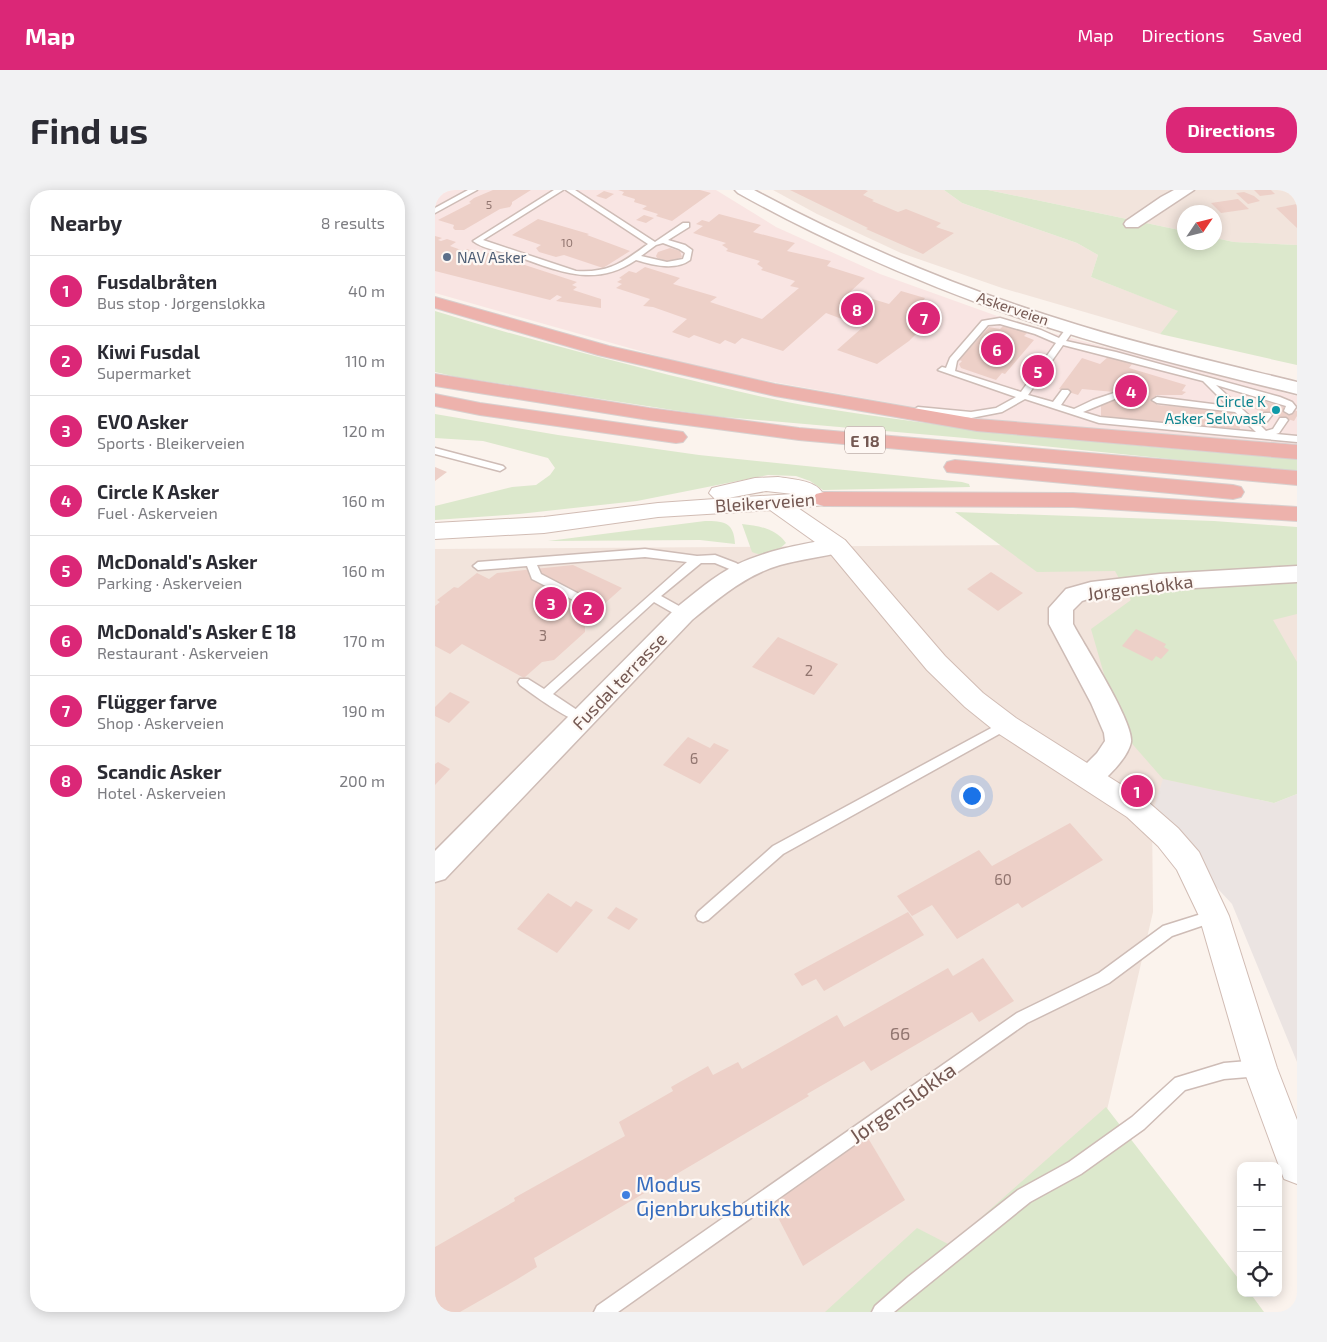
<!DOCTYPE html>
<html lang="en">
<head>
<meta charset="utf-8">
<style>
  body { margin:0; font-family:"Exo 2",sans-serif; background:#f2f2f3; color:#2b2b33 }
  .controls { position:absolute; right:15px; bottom:15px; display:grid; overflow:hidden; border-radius:10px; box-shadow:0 2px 12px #0003 }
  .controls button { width:45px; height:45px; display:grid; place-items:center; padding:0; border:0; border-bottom:1px solid #e1e1e2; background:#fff; color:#2b2b33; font:25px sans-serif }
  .compass { position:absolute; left:742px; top:15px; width:45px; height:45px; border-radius:50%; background:#fff; box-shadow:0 2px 12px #0003; rotate:55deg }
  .you { position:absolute; left:536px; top:605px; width:18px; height:18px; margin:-12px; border:4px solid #fff; border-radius:50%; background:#1a73e8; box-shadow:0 0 0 8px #1a73e833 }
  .badge { display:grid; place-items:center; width:32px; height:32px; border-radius:50%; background:#db2777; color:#fff; font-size:16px; font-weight:700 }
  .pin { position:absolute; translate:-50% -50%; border:2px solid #fff; box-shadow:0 1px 5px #0006 }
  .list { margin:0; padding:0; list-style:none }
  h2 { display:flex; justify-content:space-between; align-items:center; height:65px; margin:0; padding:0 20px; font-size:21px }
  h2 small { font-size:16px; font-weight:400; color:#7c7c81 }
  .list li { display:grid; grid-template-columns:32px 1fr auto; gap:15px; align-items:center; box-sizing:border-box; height:70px; padding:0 20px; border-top:1px solid #e1e1e2 }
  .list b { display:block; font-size:19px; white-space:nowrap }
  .list p { margin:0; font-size:16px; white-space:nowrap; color:#7c7c81 }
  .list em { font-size:16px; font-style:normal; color:#7c7c81 }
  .icon { flex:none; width:28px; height:28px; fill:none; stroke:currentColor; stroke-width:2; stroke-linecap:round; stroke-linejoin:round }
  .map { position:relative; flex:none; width:862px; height:1122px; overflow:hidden; border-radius:20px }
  header { display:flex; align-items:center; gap:30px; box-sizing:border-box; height:70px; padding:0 25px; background:#db2777; color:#fff }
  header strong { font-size:24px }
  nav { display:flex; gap:28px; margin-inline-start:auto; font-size:18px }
  .intro { display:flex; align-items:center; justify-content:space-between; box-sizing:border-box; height:120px; padding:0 30px }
  h1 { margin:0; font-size:35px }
  .button { padding:12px 22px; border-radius:20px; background:#db2777; color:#fff; font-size:18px; font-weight:700 }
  main { display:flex; gap:30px; padding:0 30px }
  aside { flex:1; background:#fff; border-radius:20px; box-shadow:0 2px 12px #0003 }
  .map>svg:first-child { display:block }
</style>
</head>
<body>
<header>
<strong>Map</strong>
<nav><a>Map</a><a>Directions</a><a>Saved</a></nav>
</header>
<div class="intro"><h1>Find us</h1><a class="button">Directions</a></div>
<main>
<aside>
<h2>Nearby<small>8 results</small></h2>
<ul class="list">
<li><span class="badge">1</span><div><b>Fusdalbråten</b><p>Bus stop · Jørgensløkka</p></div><em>40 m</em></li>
<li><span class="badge">2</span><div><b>Kiwi Fusdal</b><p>Supermarket</p></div><em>110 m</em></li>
<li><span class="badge">3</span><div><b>EVO Asker</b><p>Sports · Bleikerveien</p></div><em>120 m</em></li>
<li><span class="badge">4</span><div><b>Circle K Asker</b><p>Fuel · Askerveien</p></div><em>160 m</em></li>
<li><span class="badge">5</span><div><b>McDonald's Asker</b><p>Parking · Askerveien</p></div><em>160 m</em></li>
<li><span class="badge">6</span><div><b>McDonald's Asker E 18</b><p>Restaurant · Askerveien</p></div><em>170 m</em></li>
<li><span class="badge">7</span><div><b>Flügger farve</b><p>Shop · Askerveien</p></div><em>190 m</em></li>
<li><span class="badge">8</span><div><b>Scandic Asker</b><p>Hotel · Askerveien</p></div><em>200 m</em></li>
</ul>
</aside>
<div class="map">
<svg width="862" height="1122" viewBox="0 0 862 1122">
  <rect width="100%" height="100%" fill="#fbf3ed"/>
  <!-- residential -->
  <g fill="#f2e4dc">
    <polygon points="338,0 509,0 527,13 642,53 663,65 656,87 744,121 725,144 567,98 466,63 382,24"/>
    <polygon points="553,0 862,0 862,55 799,52 780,48 779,22 749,22 749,41"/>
    <polygon points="862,353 862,603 717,624 718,722 672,920 806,1103 823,1122 0,1122 0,359"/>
  </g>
  <!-- commercial -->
  <polygon fill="#f9e5e3" points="0,0 281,0 341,37 445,84 593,137 862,206 862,254 558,231 276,181 0,103"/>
  <!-- industrial -->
  <polygon fill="#ebe4e2" points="728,589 839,613 862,604 862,872 797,714 716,627"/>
  <!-- green -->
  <g fill="#dce8cc">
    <polygon points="509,0 553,0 749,41 749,52 779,52 780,48 799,52 862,55 862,175 725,144 743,121 656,87 663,65 642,53 527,13"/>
    <path d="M0,121C77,145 155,165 234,185C282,196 331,209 380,217C540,243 701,256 862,269V282L530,248L277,226L22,187L0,182Z"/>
    <polygon points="0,224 123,245 264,265 527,292 534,294 535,297 388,300 375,291 361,286 333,285 202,311 84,324 0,330 0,316 77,297 101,295 115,285 120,278 113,268 48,251 0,248"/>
    <polygon points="520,322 779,331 862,337 862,424 838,430 862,472 862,604 839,613 728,589 685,540 656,439 696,410 680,381 602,382"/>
    <path d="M270,331C289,331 299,332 300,354L265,350L113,351Z"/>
    <path d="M307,334C324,336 340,338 351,353C342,362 329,368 317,362Z"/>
    <polygon points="671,917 806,1092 806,1103 815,1103 829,1122 390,1122 482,1038 515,1055"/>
  </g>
  <!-- building -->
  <g fill="#edd0c8">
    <polygon points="58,0 96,0 77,12 77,14 75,17 65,19 29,40 20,40 18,38 19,35 3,30 36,13 34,12 39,8"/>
    <polygon points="183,0 265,0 276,3 237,31 221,26 223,24 207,19 212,16 199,12 200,9 187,5 189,2"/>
    <polygon points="355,0 430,0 433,1 428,5 439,10 437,11 463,22 471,19 506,33 501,37 519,43 488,64 431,39 433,38"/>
    <polygon points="819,0 836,0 840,4 825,6"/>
    <polygon points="169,1 179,4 171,9 161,6"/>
    <polygon points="809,2 819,6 825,11 813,14 801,3"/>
    <polygon points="803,9 814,19 786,23 776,13"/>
    <polygon points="862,14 862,38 841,18"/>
    <polygon points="284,24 326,35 318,42 360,53 352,61 396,71 392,76 430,88 415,102 454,114 466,101 490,108 487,112 500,116 489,136 474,151 442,174 402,160 428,137 391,123 348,161 307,148 300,154 290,150 285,154 259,145 254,148 237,142 252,129 218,117 208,116 215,109 181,98 187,94 182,92 187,89 184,88 194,81 201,83 210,77 245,88 238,94 282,107 275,112 327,129 364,98 355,96 360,91 326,80 328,78 322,74 325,71 291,61 293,59 287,55 291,53 258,43 268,36 261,34 267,30 274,32"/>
    <polygon points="209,25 219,28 211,33 201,30"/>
    <polygon points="103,29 154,44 152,45 195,61 168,78 129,65 121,67 104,62 101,58 106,55 77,45"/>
    <polygon points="0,46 7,48 3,50 6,51 12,49 21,52 15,56 29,61 32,59 47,65 50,62 142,92 137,95 142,97 138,100 166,109 166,118 121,111 127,107 122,105 115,110 0,81"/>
    <polygon points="235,58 245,61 247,67 241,70 232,72 222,68 221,66 223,62"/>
    <polygon points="570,134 594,141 589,146 599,150 570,184 567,183 561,190 526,178 524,174 527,171 524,170 554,137 565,139"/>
    <polygon points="673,167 697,174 694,178 751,195 747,201 751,202 747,205 721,205 722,215 802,221 805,239 666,228 666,210 679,211 679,202 647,199 643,205 624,199 647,168 665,174"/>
    <polygon points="825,210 862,221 862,226 859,231 820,219"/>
    <polygon points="0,277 12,282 0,291"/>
    <polygon points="138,375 187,398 150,431 150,442 119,470 107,472 89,488 27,454 15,464 0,456 0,416 5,412 2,410 19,397 23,398 42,383 54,389 62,383"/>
    <polygon points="556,382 588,403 563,421 532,399"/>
    <polygon points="701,439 731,454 729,457 734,460 726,469 721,466 717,471 687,456"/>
    <polygon points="343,447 403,474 379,505 317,477"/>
    <polygon points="15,502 35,512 14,533 0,526 0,517"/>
    <polygon points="253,547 275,558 279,553 294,560 265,594 228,575"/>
    <polygon points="3,572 15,579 0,595 0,574"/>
    <polygon points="635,633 668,670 587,718 583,713 522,749 497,715 477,726 462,706 544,660 557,676"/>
    <polygon points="113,703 136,717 141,711 158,720 122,763 82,739"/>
    <polygon points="181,717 203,729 194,740 172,728"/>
    <polygon points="473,722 489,745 389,801 381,789 367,796 359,784"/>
    <polygon points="548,768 579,811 544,832 537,822 436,881 429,871 372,904 374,906 101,1067 99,1068 102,1077 81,1090 25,1122 0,1122 0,1057 80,1011 79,1008 190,946 184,932 238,901 236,897 273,876 278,885 303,872 307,879 402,825 409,837 513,778 518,786"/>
    <polygon points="433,948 470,1010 368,1076 334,1010"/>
  </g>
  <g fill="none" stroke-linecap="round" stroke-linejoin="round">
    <defs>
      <g id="lane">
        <polygon points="33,0 42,0 0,23 0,18"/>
        <path d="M119,0H128L48,50L141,81C174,83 187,73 213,54L131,0H140L220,52L248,33H254V37L233,50L250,55L257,60L255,70C240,81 218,75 201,70C158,99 122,80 78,65C65,61 48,59 38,51ZM228,53L244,59L250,63L248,69L232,72L206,66L221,55Z"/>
        <path d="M565,128L606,140L624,148L633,136H639L640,138L631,151L681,162L845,207L857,212L861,217L857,223L854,224L849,221L851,216L781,195L820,231L829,223H835L837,225L830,234L826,236L831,241L838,239L845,228H851L853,230L844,243L841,244L862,246V252L664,233L590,209L567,222L536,228L480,222L478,220L483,217L536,222L561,218L581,207L503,180L507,177L511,178L515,168L547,131ZM565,134L600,144L621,153L586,202L520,181L522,171L553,135ZM628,155L768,191L793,216L722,207L717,210L722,213L800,222L821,242L665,227L648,222L682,208L684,206L679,203L658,210L639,219L626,215L635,202L633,200H627L618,212L593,205Z"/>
        <polygon points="0,258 68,276 70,278 65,281 0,264"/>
        <path d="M210,359L262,366L280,365L301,373L314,381L309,385L280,373H266L226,406L253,421L255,424L253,427H245L219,412L118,504L151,526L153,529L151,532C140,536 96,503 85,495L83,492L85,489H93L109,499L252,372L210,367L102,375L106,384L150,407L152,410L146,414L97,389L92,376L43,380L38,376L43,372Z"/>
        <polygon points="571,530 575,532 577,535 575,538 348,664 273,730 268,732 263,730 261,726 263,722 338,656"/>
        <polygon points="779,720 784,722 786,726 784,730 737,746 674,793 592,833 183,1122 159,1122 162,1116 582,823 664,783 728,736"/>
        <polygon points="825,870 830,873 833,878 830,883 825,886 789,889 750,900 709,939 646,984 595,1012 459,1122 437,1122 440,1116 473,1087 583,1000 634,972 697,927 740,888 789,873"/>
      </g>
      <g id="street">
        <path d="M300,0H319C423,56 531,101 643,135C715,157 789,174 862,192V204C769,181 676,159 585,128C487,94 393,53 303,3Z"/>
        <polygon points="739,0 759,0 703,37 691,37 689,34 691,31 726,7"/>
        <path d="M402,348L410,351L413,356L410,361C389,367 366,369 345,375C311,385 285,407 257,430L10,689L0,692V661L241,418C260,403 279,386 301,375C332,360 368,354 402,348Z"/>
        <path d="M862,376V392L725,400L656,408L647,411L638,420V434C649,455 699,532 696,552C694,563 683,576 675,584C665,594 659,599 646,595L642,587L646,579L662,563L670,551L669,543L656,513L614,434V418L631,399L656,392L725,384Z"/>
      </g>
      <path id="secondary" d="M343,287C355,289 380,290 387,302L397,304L400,309L397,314L363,318L410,350L510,466L548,503L581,528L712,611L743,638L764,662L794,726L842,878L862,930V994L849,989L844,976L808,878L764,726L742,680L723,656L692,627L561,542L530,517L492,480L394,362L335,320L223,327L109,343L0,349V333L109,327L223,313L280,309L274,303L277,298L320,288ZM331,301L358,304L293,308Z"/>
      <g id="highway">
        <polygon points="0,107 174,156 340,194 542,229 862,255 862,269 542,241 340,206 163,165 0,118"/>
        <polygon points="0,184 214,218 364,238 862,281 862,295 364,250 214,230 0,196"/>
        <polygon points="0,204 45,213 248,242 252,247 248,252 241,253 45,225 0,216"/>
        <polygon points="520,270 798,295 806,297 809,302 806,307 798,309 512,282 509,277 512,272"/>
        <polygon points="389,302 638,303 862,317 862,331 638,317 389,316 381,314 378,309 381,304"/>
      </g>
    </defs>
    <!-- lane casing -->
    <use href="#lane" stroke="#cebcb6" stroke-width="3"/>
    <!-- street casing -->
    <use href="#street" stroke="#cebcb6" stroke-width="3"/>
    <!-- secondary casing -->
    <use href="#secondary" stroke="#d1bcb4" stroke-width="2"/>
    <!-- highway casing -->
    <use href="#highway" stroke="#d8d0cf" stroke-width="2"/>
    <!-- lane -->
    <use href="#lane" fill="#fff" fill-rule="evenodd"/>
    <!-- street -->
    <use href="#street" fill="#fff" fill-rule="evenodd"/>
    <!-- secondary -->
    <use href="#secondary" fill="#fff" fill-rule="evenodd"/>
    <!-- highway -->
    <use href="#highway" fill="#edb2ac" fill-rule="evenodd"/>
  </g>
  <!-- markers -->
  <circle fill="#5c6f8a" stroke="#fef8f4" stroke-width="2" cx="12" cy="67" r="5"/>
  <circle fill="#0f9aa8" stroke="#fef8f4" stroke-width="2" cx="841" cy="220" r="5"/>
  <circle fill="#3f7fe0" stroke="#fef8f4" stroke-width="2" cx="191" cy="1005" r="5"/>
  <g text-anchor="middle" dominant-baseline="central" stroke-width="4.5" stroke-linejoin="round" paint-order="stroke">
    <!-- far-number labels -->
    <g font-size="12" fill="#927670">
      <text x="54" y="14">5</text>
      <text x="132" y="52">10</text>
    </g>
    <!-- far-service labels -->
    <g font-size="15" fill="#4e5e75" stroke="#fef8f4" text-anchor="start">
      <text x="22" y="67">NAV Asker</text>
    </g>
    <!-- far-street labels -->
    <g font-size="15" fill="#745852" stroke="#fef8f4">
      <text transform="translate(578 118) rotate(19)">Askerveien</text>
    </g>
    <!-- far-culture labels -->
    <g font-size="15" fill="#0d838f" stroke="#fef8f4" text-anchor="end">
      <text x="831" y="211">Circle K<tspan x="831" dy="17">Asker Selvvask</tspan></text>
    </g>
    <!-- number labels -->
    <g font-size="15" fill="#927670">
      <text x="108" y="445">3</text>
      <text x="374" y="480">2</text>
      <text x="259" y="568">6</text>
      <text x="568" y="689">60</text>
    </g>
    <!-- shield labels -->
    <rect fill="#fef8f4" stroke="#9d8883" stroke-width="1" x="410" y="236.5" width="40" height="27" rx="4"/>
    <g font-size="16" font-weight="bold" fill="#745852">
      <text x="430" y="250">E 18</text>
    </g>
    <!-- street labels -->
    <g font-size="18" fill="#745852" stroke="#fef8f4">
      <text transform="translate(330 312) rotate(-4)">Bleikerveien</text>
      <text transform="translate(705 397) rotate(-7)">Jørgensløkka</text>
      <text transform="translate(184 491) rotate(-46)">Fusdal terrasse</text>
    </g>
    <!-- near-number labels -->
    <g font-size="18" fill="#927670">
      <text x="465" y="843">66</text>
    </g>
    <!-- near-street labels -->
    <g font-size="21" fill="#745852" stroke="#fef8f4">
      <text transform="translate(467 912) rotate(-35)">Jørgensløkka</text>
    </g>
    <!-- near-shop labels -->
    <g font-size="21" fill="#366cbe" stroke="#fef8f4" text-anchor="start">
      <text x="201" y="993">Modus<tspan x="201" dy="24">Gjenbruksbutikk</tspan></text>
    </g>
  </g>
</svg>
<div class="controls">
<button>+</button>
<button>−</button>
<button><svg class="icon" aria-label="locate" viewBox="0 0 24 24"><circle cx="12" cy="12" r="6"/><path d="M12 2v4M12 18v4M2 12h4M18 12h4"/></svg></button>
</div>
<svg class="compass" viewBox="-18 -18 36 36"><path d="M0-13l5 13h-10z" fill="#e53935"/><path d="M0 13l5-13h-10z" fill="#7c7c81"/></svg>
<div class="you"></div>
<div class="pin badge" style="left:702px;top:601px">1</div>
<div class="pin badge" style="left:153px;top:418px">2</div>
<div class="pin badge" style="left:116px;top:413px">3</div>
<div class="pin badge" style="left:696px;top:201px">4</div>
<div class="pin badge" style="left:603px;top:181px">5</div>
<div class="pin badge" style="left:562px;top:159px">6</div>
<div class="pin badge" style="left:489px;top:128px">7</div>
<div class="pin badge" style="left:422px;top:119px">8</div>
</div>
</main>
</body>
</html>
